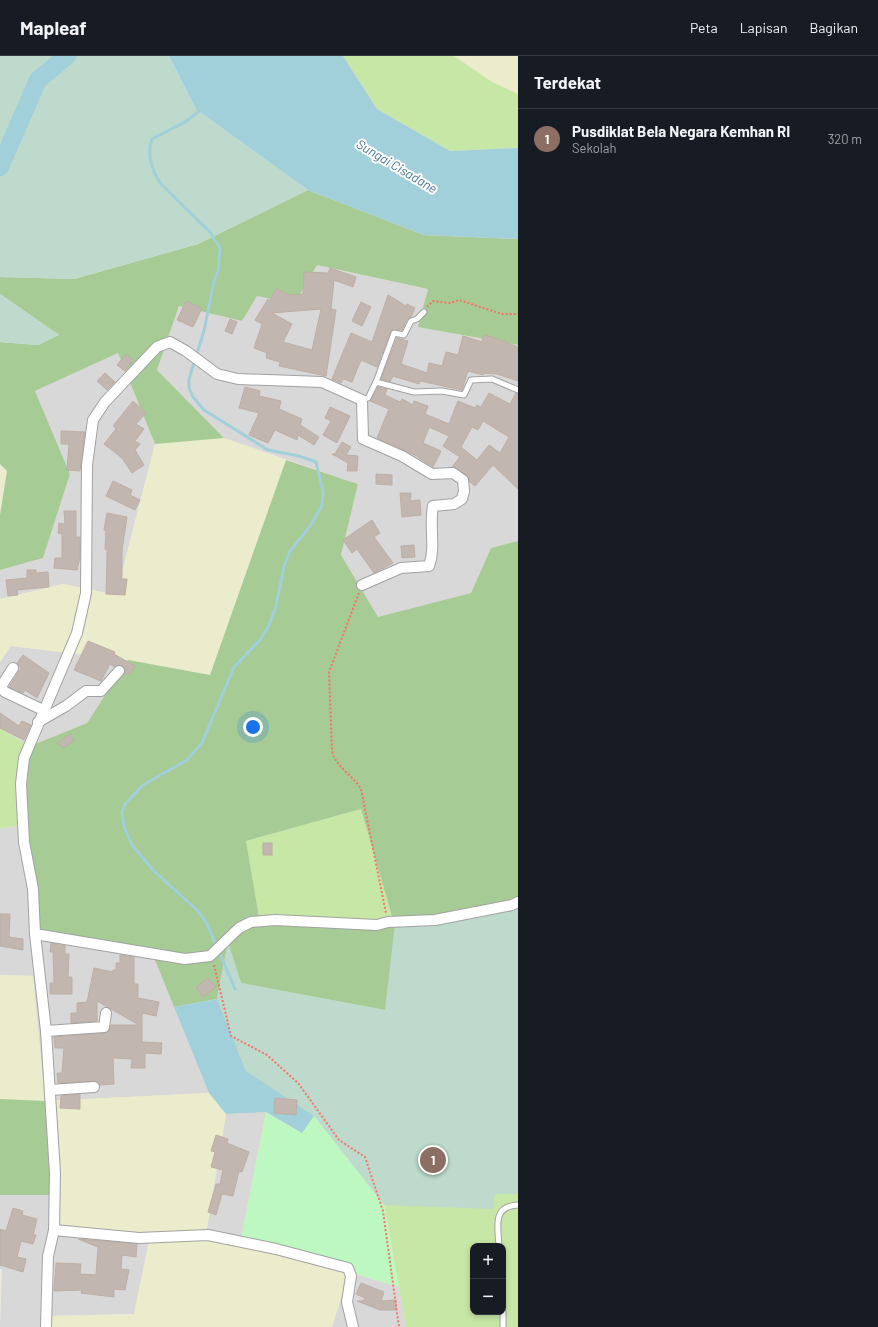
<!DOCTYPE html>
<html lang="id">
<head>
<meta charset="utf-8">
<style>
  body { margin:0; font-family:Barlow,sans-serif; background:#242831; color:#f1f3f6 }
  .controls { position:absolute; right:12px; bottom:12px; display:grid; overflow:hidden; border-radius:8px; box-shadow:0 2px 6px #0003 }
  .controls button { width:36px; height:36px; display:grid; place-items:center; padding:0; border:0; border-bottom:1px solid #363941; background:#171b24; color:#f1f3f6; font:20px sans-serif }
  .you { position:absolute; left:253px; top:671px; width:14px; height:14px; margin:-10px; border:3px solid #fff; border-radius:50%; background:#1a73e8; box-shadow:0 0 0 6px #1a73e833 }
  .badge { display:grid; place-items:center; width:26px; height:26px; border-radius:50%; background:#dc878b; color:#fff; font-size:13px; font-weight:700 }
  .pin { position:absolute; translate:-50% -50%; border:2px solid #fff; box-shadow:0 1px 4px #0006 }
  .list { margin:0; padding:0; list-style:none }
  h2 { display:flex; justify-content:space-between; align-items:center; height:52px; margin:0; padding:0 16px; font-size:17px }
  h2 small { font-size:13px; font-weight:400; color:#9ea1a6 }
  .list li { display:grid; grid-template-columns:26px 1fr auto; gap:12px; align-items:center; box-sizing:border-box; height:60px; padding:0 16px; border-top:1px solid #363941 }
  .list b { display:block; font-size:15px; white-space:nowrap }
  .list p { margin:0; font-size:13px; white-space:nowrap; color:#9ea1a6 }
  .list em { font-size:13px; font-style:normal; color:#9ea1a6 }
  .map { position:relative; flex:none; width:518px; height:1271px; overflow:hidden }
  header { display:flex; align-items:center; gap:24px; box-sizing:border-box; height:56px; padding:0 20px; background:#171b24; border-bottom:1px solid #363941 }
  header strong { font-size:19px }
  nav { display:flex; gap:22px; margin-inline-start:auto; font-size:14px }
  main { display:flex }
  aside { flex:1; background:#171b24 }
  .map>svg:first-child { display:block }
</style>
</head>
<body>
<header>
<strong>Mapleaf</strong>
<nav><a>Peta</a><a>Lapisan</a><a>Bagikan</a></nav>
</header>
<main>
<div class="map">
<svg width="518" height="1271" viewBox="0 0 518 1271">
  <rect width="100%" height="100%" fill="#ece8e0"/>
  <!-- residential -->
  <g fill="#d9d8d8">
    <polygon points="317,209 428,233 419,271 518,289 518,485 491,492 471,537 377,562 341,499 358,428 224,382 157,314 179,250 242,265 257,240 294,248"/>
    <polygon points="118,297 155,388 116,539 63,528 0,543 0,514 43,502 70,418 35,335"/>
    <polygon points="11,590 128,604 87,667 30,690 0,673 0,606"/>
    <polygon points="24,768 40,874 155,904 209,1037 45,1045 33,920 0,919 0,773"/>
    <polygon points="266,1056 241,1183 205,1184 226,1058"/>
    <polygon points="0,1139 55,1139 149,1185 134,1258 47,1260 46,1271 0,1271 2,1213 0,1213"/>
    <polygon points="349,1216 399,1231 406,1271 332,1271"/>
  </g>
  <!-- farmland -->
  <g fill="#eaeccb">
    <polygon points="454,0 518,0 518,38 492,26"/>
    <polygon points="224,382 286,404 210,619 128,604 11,590 0,606 0,543 63,528 116,539 155,388"/>
    <polygon points="0,408 7,415 0,459"/>
    <polygon points="0,919 33,920 45,1045 209,1037 226,1058 205,1184 241,1183 349,1216 332,1271 46,1271 47,1260 134,1258 149,1185 54,1176 45,1045 0,1043"/>
  </g>
  <!-- grass -->
  <g fill="#c7e7a6" fill-rule="evenodd">
    <polygon points="343,0 454,0 492,26 518,38 518,92 450,95 377,53"/>
    <polygon points="0,673 30,690 24,768 0,773"/>
    <path d="M361,753L395,867L518,850V1271H406L384,1149L314,1060L246,1015L217,943L260,867L246,785ZM473,1190H503V1256H473Z"/>
  </g>
  <!-- forest -->
  <g fill="#a7cb95" fill-rule="evenodd">
    <polygon points="308,134 424,179 518,183 518,289 418,271 428,233 317,209 294,248 257,240 242,265 179,250 157,314 224,382 155,388 118,297 35,335 70,418 43,502 0,514 0,459 7,415 0,408 0,286 38,289 59,279 0,238 0,221 74,223 198,188"/>
    <path d="M286,404L358,428L341,499L378,561L471,537L491,492L518,485V850L385,954L241,927L228,887L217,943L174,951L155,904L40,874L24,768L30,690L87,667L128,604L210,619ZM361,753L394,867H260L246,785Z"/>
    <polygon points="0,1043 45,1045 55,1139 0,1139"/>
  </g>
  <!-- wetland -->
  <g fill="#bddacc">
    <polygon points="0,0 169,0 196,53 308,134 198,188 74,223 0,221"/>
    <polygon points="0,238 59,279 38,289 0,286"/>
    <polygon points="518,850 518,1138 495,1138 493,1153 384,1149 314,1060 246,1015 217,943 228,886 241,927 385,954 395,867"/>
  </g>
  <!-- park -->
  <polygon fill="#bcf8bf" points="266,1056 301,1077 314,1060 384,1149 399,1231 241,1183"/>
  <!-- water -->
  <g fill="#a1cfda">
    <polygon points="169,0 343,0 377,53 450,95 518,92 518,183 424,179 308,134 196,53"/>
    <polygon points="217,943 246,1015 314,1060 302,1077 266,1056 226,1058 209,1037 174,951"/>
  </g>
  <g fill="none" stroke-linecap="round" stroke-linejoin="round">
    <!-- stream -->
    <polyline stroke="#a1cfda" stroke-width="3" points="202,53 185,66 152,83 150,90 150,102 154,116 160,127 210,176 220,192 218,215 214,225 204,275 189,323 189,332 193,341 204,354 268,394 299,400 316,406 323,436 322,449 311,469 290,495 284,510 276,550 269,569 260,584 234,611 202,687 187,704 143,729 125,748 122,756 124,771 132,789 154,815 197,854 206,866 235,933"/>
    <!-- river -->
    <polyline stroke="#a1cfda" stroke-width="18" points="0,111 38,24 67,0"/>
  </g>
  <!-- building -->
  <g fill="#c1b7b0" stroke="#beaea3" fill-rule="evenodd">
    <path d="M330,212L356,221L353,231L334,224L331,253L336,254L326,320L279,310L280,306L266,302L267,297L254,292L262,268L255,264L268,243L270,245L276,232L289,239L303,238L304,216L328,217ZM321,253L312,294L283,286L292,268L272,257Z"/>
    <polygon points="388,239 406,250 407,248 415,252 411,261 407,263 402,274 391,274 377,311 361,304 352,326 343,323 341,327 332,323 351,277 372,286"/>
    <polygon points="186,245 202,252 193,271 177,264"/>
    <polygon points="361,246 371,251 362,270 352,265"/>
    <polygon points="230,263 237,266 232,278 225,275"/>
    <polygon points="484,279 498,283 518,291 518,325 497,318 484,317 483,319 468,315 462,334 420,325 419,328 393,320 390,326 381,323 397,282 408,285 401,308 427,317 429,307 442,310 446,296 458,299 463,280 482,286"/>
    <polygon points="126,298 133,304 125,315 117,309"/>
    <polygon points="105,317 115,326 107,334 97,325"/>
    <polygon points="245,331 260,335 259,340 281,345 279,353 302,363 300,369 319,381 314,389 298,379 297,384 275,374 268,387 249,379 259,357 239,352"/>
    <path d="M378,331L387,333L385,339L400,346L402,343L413,349L414,345L428,350L425,358L449,368L458,345L475,352L477,349L481,351L489,337L510,348L516,337L518,338V433L493,409L475,430L470,426L467,419L452,411L460,401L443,390L449,380L429,371L423,387L441,395L433,411L419,402V401L377,382L389,353L370,345ZM483,365L509,381L500,397L489,389L477,404L461,391L472,371L478,374Z"/>
    <polygon points="133,345 146,357 136,368 144,373 135,385 140,388 135,394 144,409 132,417 122,402 104,388 116,373 113,370"/>
    <polygon points="330,351 350,360 337,387 323,379 331,365 325,362"/>
    <polygon points="61,375 85,376 80,415 67,414 69,388 61,388"/>
    <polygon points="342,386 351,391 346,399 358,400 357,415 347,415 348,407 332,398 335,398"/>
    <polygon points="376,418 392,419 392,429 376,428"/>
    <polygon points="113,425 132,434 130,439 140,444 135,454 106,440"/>
    <polygon points="400,437 411,437 410,445 420,444 421,459 402,461"/>
    <polygon points="64,455 76,455 76,481 80,481 80,501 77,514 54,512 55,502 62,502 62,478 58,477 59,467 65,468"/>
    <polygon points="107,457 127,461 122,494 122,523 127,523 125,539 106,538 107,502 107,494 105,493 106,475 104,474"/>
    <polygon points="372,464 380,477 374,481 393,507 374,517 357,493 352,497 343,484"/>
    <polygon points="414,489 415,501 402,502 401,490"/>
    <polygon points="27,514 36,514 36,517 48,516 49,531 17,534 18,539 8,540 6,524 27,522"/>
    <polygon points="88,585 115,596 114,598 135,610 129,619 125,617 125,613 120,609 114,611 110,608 101,625 74,614"/>
    <polygon points="23,599 49,617 37,642 25,634 23,637 9,631 21,612 17,607"/>
    <polygon points="0,657 19,670 22,665 31,669 24,684 0,672"/>
    <polygon points="70,678 74,685 63,692 57,687"/>
    <rect x="263" y="787" width="9" height="12"/>
    <polygon points="0,858 10,858 9,881 23,883 23,894 0,890"/>
    <polygon points="51,887 65,890 65,898 69,898 68,921 72,921 72,938 50,938 50,927 54,927 53,896 50,896"/>
    <polygon points="120,899 134,901 134,928 138,928 138,942 159,946 156,960 142,957 142,986 162,987 161,998 145,997 145,1012 131,1012 132,1003 113,1002 114,1028 100,1029 94,1025 58,1027 57,1017 62,1017 64,992 55,992 54,981 105,977 109,975 111,969 139,969 97,945 97,965 71,967 71,957 77,957 77,947 87,946 94,912 113,916 113,914 116,914 116,907 120,907"/>
    <polygon points="208,922 216,931 203,941 196,931"/>
    <polygon points="80,1038 80,1053 60,1052 61,1040"/>
    <polygon points="275,1042 297,1044 296,1059 274,1057"/>
    <polygon points="216,1079 228,1083 227,1087 249,1096 242,1116 239,1115 233,1140 222,1138 216,1159 208,1156 216,1128 220,1128 223,1114 211,1111 215,1096 211,1095"/>
    <polygon points="13,1152 23,1155 22,1159 37,1163 33,1179 36,1179 33,1188 21,1185 17,1201 26,1203 23,1216 0,1209 0,1173 6,1175"/>
    <polygon points="78,1183 137,1188 136,1201 122,1199 121,1213 129,1214 125,1234 114,1233 114,1241 81,1237 82,1234 54,1235 56,1207 81,1208 80,1218 96,1219 98,1191"/>
    <polygon points="361,1227 384,1236 381,1245 396,1244 396,1254 380,1254 357,1245 363,1245 365,1242 356,1238"/>
  </g>
  <g fill="none" stroke-linecap="round" stroke-linejoin="round">
    <defs>
      <g id="lane">
        <polyline points="376,326 414,336 442,335 464,339 471,324 492,323 518,334"/>
        <polyline points="362,344 368,342 376,326 394,277 404,279 411,265 417,263 424,256"/>
        <path d="M499,1190C498,1171 492,1150 518,1149"/>
        <polyline points="503,1256 503,1271"/>
      </g>
      <g id="street">
        <polyline points="13,612 2,629 2,633 5,636 43,654"/>
        <polyline points="38,666 66,650 86,635 101,635 119,615"/>
        <polyline points="35,878 185,903 210,900 239,872 251,866 275,864 377,869 388,866 435,864 512,849 518,846"/>
        <polyline points="46,975 104,971 106,957"/>
        <polyline points="50,1034 94,1031"/>
        <polyline points="54,1174 139,1182 208,1179 276,1193 348,1212 351,1220 347,1246 353,1271"/>
        <path d="M46,1271L48,1200L54,1174L55,1117L46,975L35,878L33,833L24,786L21,728L24,702L77,577L86,537L87,409L93,364L105,346L157,291L170,286L186,295L217,318L238,323L322,326L362,344L363,383L402,400L432,418L453,417L463,424L464,435L462,443L454,448L433,450C429,471 436,491 429,510L401,512L362,529"/>
      </g>
    </defs>
    <!-- lane casing -->
    <use href="#lane" stroke="#a2a2a2" stroke-width="7"/>
    <!-- street casing -->
    <use href="#street" stroke="#a2a2a2" stroke-width="12"/>
    <!-- path -->
    <g stroke="#f77267" stroke-width="2" stroke-dasharray="2 2" stroke-linecap="butt">
      <polyline points="427,251 433,245 450,247 459,244 502,258 518,258"/>
      <path d="M359,537L329,616L332,694C334,710 353,719 361,733L386,857"/>
      <polyline points="214,909 231,980 267,999 298,1027 339,1084 365,1101 383,1155 399,1271"/>
    </g>
    <!-- lane -->
    <use href="#lane" stroke="#fff" stroke-width="5"/>
    <!-- street -->
    <use href="#street" stroke="#fff" stroke-width="10"/>
  </g>
  <g text-anchor="middle" dominant-baseline="central" stroke-width="4" stroke-linejoin="round" paint-order="stroke">
    <!-- water labels -->
    <g font-size="13" font-style="italic" fill="#4776a0" stroke="#fff">
      <text transform="translate(397 110) rotate(31)">Sungai Cisadane</text>
    </g>
  </g>
</svg>
<div class="controls">
<button>+</button>
<button>−</button>
</div>
<div class="you"></div>
<div class="pin badge" style="left:433px;top:1104px;background:#8d6e63">1</div>
</div>
<aside>
<h2>Terdekat<small></small></h2>
<ul class="list">
<li><span class="badge" style="background:#8d6e63">1</span><div><b>Pusdiklat Bela Negara Kemhan RI</b><p>Sekolah</p></div><em>320 m</em></li>
</ul>
</aside>
</main>
</body>
</html>
